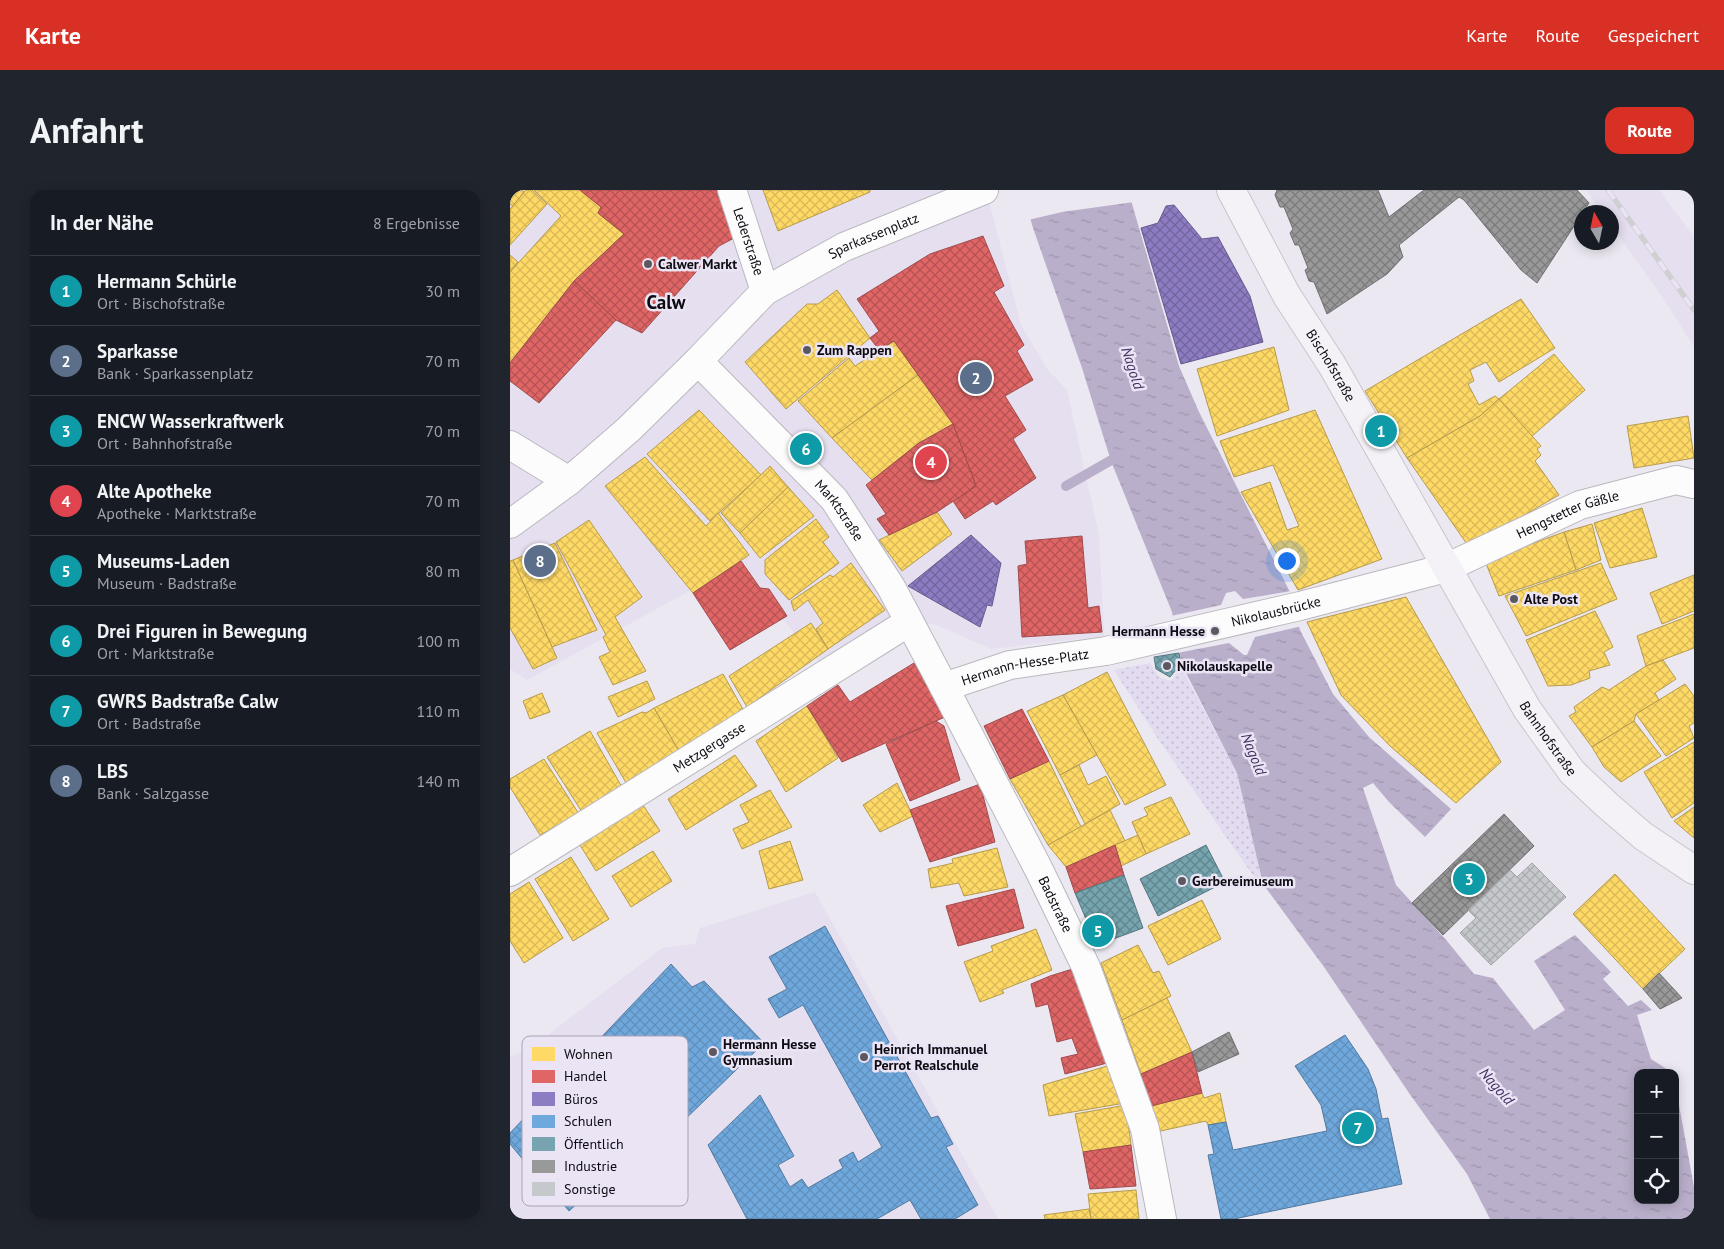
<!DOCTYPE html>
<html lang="de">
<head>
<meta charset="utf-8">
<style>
  body { margin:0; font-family:"PT Sans",sans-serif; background:#20242c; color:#f1f3f6 }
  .controls { position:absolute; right:15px; bottom:15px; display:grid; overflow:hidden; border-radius:10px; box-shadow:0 2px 12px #0003 }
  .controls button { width:45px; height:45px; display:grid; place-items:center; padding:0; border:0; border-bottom:1px solid #363941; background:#171b24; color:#f1f3f6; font:25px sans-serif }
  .compass { position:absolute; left:1064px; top:15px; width:45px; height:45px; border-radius:50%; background:#171b24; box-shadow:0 2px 12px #0003; rotate:351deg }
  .you { position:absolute; left:776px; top:370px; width:18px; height:18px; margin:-12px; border:4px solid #fff; border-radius:50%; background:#1a73e8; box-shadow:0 0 0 8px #1a73e833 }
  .badge { display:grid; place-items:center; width:32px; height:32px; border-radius:50%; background:#d93025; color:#fff; font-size:16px; font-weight:700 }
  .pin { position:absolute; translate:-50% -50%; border:2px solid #fff; box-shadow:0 1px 5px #0006 }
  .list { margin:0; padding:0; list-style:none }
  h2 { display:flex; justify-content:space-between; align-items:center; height:65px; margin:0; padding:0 20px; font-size:21px }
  h2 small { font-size:16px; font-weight:400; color:#9ea1a6 }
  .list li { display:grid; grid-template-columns:32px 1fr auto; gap:15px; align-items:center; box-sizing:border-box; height:70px; padding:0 20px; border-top:1px solid #363941 }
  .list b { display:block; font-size:19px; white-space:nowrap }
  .list p { margin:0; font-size:16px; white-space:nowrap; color:#9ea1a6 }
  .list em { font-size:16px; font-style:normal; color:#9ea1a6 }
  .icon { flex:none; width:28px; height:28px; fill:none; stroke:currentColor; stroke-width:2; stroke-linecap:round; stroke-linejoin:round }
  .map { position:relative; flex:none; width:1184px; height:1029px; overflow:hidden; border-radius:15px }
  header { display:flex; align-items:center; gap:30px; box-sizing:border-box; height:70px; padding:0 25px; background:#d93025; color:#fff }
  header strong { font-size:24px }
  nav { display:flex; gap:28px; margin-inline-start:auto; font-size:18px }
  .intro { display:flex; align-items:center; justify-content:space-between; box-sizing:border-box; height:120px; padding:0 30px }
  h1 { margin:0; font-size:35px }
  .button { padding:12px 22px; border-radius:15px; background:#d93025; color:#fff; font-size:18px; font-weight:700 }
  main { display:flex; gap:30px; padding:0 30px }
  aside { flex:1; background:#171b24; border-radius:15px; box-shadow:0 2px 12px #0003 }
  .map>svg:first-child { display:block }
</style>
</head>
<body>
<header>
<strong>Karte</strong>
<nav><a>Karte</a><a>Route</a><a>Gespeichert</a></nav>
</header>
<div class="intro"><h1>Anfahrt</h1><a class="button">Route</a></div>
<main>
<aside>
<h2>In der Nähe<small>8 Ergebnisse</small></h2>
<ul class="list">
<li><span class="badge" style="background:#0f9aa8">1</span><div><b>Hermann Schürle</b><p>Ort · Bischofstraße</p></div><em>30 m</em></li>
<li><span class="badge" style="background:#5c6f8a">2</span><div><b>Sparkasse</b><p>Bank · Sparkassenplatz</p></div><em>70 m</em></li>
<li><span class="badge" style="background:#0f9aa8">3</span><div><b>ENCW Wasserkraftwerk</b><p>Ort · Bahnhofstraße</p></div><em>70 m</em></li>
<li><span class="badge" style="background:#e0444e">4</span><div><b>Alte Apotheke</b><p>Apotheke · Marktstraße</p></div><em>70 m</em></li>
<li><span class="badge" style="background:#0f9aa8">5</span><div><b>Museums-Laden</b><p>Museum · Badstraße</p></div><em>80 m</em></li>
<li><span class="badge" style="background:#0f9aa8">6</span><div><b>Drei Figuren in Bewegung</b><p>Ort · Marktstraße</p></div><em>100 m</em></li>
<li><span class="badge" style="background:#0f9aa8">7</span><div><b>GWRS Badstraße Calw</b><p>Ort · Badstraße</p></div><em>110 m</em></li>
<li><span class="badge" style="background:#5c6f8a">8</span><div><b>LBS</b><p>Bank · Salzgasse</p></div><em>140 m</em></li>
</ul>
</aside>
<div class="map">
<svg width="1184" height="1029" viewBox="0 0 1184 1029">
  <defs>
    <pattern id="grass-dots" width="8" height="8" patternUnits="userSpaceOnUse" patternTransform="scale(1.25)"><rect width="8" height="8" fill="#e3dbf0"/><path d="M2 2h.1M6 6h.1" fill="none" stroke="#c2bbcd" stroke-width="1.8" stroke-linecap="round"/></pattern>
    <pattern id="water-ripples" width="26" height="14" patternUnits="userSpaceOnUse" patternTransform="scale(1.25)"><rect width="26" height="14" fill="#b9afcb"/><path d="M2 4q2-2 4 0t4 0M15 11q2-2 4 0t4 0" fill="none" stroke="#9e95ad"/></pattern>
    <pattern id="homes-cross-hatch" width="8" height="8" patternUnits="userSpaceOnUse" patternTransform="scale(1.25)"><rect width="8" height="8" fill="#ffd966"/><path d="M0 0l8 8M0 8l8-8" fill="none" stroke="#d9b957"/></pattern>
    <pattern id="shops-cross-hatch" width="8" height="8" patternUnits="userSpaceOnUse" patternTransform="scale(1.25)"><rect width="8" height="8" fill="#e06666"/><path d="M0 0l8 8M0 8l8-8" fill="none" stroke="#b45253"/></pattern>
    <pattern id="offices-cross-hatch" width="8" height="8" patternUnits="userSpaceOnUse" patternTransform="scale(1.25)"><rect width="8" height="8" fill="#8e7cc3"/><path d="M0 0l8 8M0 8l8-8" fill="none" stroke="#72649d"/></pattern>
    <pattern id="schools-cross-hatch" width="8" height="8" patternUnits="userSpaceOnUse" patternTransform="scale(1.25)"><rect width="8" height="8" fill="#6fa8dc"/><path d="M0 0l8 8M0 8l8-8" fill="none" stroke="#5f8fbc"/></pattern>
    <pattern id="public-cross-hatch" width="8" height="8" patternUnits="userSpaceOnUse" patternTransform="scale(1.25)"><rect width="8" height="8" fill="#76a5af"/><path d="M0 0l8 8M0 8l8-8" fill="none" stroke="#5f858d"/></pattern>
    <pattern id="industry-cross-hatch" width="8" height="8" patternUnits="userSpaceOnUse" patternTransform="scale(1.25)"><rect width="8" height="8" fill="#999"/><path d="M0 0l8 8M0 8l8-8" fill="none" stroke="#7b7b7b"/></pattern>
    <pattern id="building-cross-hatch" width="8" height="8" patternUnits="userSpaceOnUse" patternTransform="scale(1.25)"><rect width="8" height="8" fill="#c6c9cc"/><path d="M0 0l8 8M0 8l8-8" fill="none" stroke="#a9abae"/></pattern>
  </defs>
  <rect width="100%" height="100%" fill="#ebe8f1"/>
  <!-- built -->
  <g fill="#e5dff0">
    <polygon points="0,0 476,0 511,135 537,179 557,200 589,345 594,446 481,459 422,433 326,492 227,375 17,490 0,479"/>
    <polygon points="1076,0 1149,0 1184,47 1184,157 1153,108 1102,36 1102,22 1092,22"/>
    <polygon points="305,702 488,1029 0,1029 0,867 22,857 152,758 185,754 190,738"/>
  </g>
  <!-- grass -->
  <polygon fill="url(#grass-dots)" points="640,473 649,487 661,491 671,477 727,583 753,694 749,694 650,552 604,480"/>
  <!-- water -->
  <polygon fill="url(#water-ripples)" points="512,0 618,0 669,176 689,222 779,400 790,440 823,504 859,547 941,619 915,647 879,612 863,593 853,598 886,695 937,751 964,784 983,788 1024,840 1055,820 1024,771 1065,745 1101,782 1093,789 1118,816 1131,810 1142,820 1127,825 1141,869 1163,883 1128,883 1128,1010 1165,1010 1165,893 1184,997 1184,1029 980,1029 957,984 899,903 814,777 753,694 727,583 672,475 662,422 601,271 572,178 523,38"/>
  <!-- pier -->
  <g fill="#ebe8f1">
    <polygon points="509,0 621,0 624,12 552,22 518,30"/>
    <polygon points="725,401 733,409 782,401 792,436 745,447 737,465 734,465 719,453 667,463 661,426 711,415 716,403"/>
  </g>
  <!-- homes -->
  <g fill="url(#homes-cross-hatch)" stroke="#b69b4c">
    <polygon points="0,0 12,0 14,2 3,16 0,14"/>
    <polygon points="16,0 22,0 37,14 0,55 0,19"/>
    <polygon points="24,0 70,0 91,17 88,23 114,44 64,91 0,173 0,82 51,26"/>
    <polygon points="253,0 360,0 360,2 268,41"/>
    <polygon points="0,65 8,72 0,82"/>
    <polygon points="327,100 360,148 276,219 235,172 297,114 308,114"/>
    <polygon points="1011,109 1045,158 989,192 976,172 960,180 964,191 958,194 969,215 985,206 989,209 970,226 897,268 855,201"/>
    <polygon points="384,151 408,185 322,248 288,211 339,168 345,176"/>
    <polygon points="764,157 779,220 707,246 687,179"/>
    <polygon points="1044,164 1075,200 1021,247 989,209"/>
    <polygon points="408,185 443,234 409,253 362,290 322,248"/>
    <polygon points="989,209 1031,256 1027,259 1031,265 1025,271 1049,305 959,357 897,268 970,226"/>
    <polygon points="189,220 251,285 200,331 137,264"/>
    <polygon points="805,220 872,369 788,400 731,302 760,292 777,340 789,336 763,275 724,287 710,251"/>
    <polygon points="1178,226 1184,268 1124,278 1117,236"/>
    <polygon points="135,267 196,336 208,323 239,365 183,403 95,296"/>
    <polygon points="260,276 278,297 230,343 211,323"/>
    <polygon points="278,297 304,326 250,368 230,343"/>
    <polygon points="1132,318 1147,367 1100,378 1084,333"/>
    <polygon points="427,322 442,344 392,381 369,350"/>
    <polygon points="306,329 319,347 313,352 329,373 279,410 255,384 255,370"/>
    <polygon points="79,330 132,407 105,427 136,481 103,495 89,467 100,462 93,447 96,445 46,352"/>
    <polygon points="1082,334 1091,370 1066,380 1054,342"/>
    <polygon points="1054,342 1066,380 989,406 975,371"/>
    <polygon points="45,353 87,440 42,457 3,370"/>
    <polygon points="3,370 47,468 23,479 0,438 0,371"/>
    <polygon points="341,373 375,420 318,459 306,439 313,433 298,410 284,421 281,411 320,385 323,387"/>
    <polygon points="1091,373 1107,409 1016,446 995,406"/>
    <polygon points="1184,385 1184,421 1152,434 1140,403"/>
    <polygon points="896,407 991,572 946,613 880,556 831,505 797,432"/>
    <polygon points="1085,421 1103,457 1094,462 1100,475 1079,481 1080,488 1061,495 1038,496 1016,450"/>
    <polygon points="1184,424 1184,458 1136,476 1127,446"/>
    <polygon points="301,433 318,459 237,517 219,486"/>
    <polygon points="1153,470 1166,489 1145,503 1149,510 1126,524 1124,531 1082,557 1059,526 1066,522 1064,517 1092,497 1099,500 1136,476"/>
    <polygon points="597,482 656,595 615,615 553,505"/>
    <polygon points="213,484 234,521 170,563 144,518"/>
    <polygon points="137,491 145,509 108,527 98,507"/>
    <polygon points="1175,494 1184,506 1184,533 1179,536 1184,548 1156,566 1126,524"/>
    <polygon points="32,503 40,522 20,529 13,511"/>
    <polygon points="553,505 587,565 550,585 517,521"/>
    <polygon points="297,516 328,568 276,602 246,551"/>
    <polygon points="144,518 170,563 118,596 87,543 132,522 136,523"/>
    <polygon points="1124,531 1151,566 1111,592 1094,577 1082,557"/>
    <polygon points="80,541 113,599 72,622 37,567"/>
    <polygon points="1184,552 1184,613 1162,628 1134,582"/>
    <polygon points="225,565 247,596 176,640 158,609"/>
    <polygon points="34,569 69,624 30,645 0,597 0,589"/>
    <polygon points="539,571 571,637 538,655 500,589"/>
    <polygon points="569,575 578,595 596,586 610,614 575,634 550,585"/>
    <polygon points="387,593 403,626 370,642 353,615"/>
    <polygon points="260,600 282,637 232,659 223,639 239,632 230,615"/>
    <polygon points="661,607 680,644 636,664 622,632 638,625 634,618"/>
    <polygon points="133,615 150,641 86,681 70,655"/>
    <polygon points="1184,617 1184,648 1164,631"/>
    <polygon points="600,620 615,651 556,677 538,655"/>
    <polygon points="628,645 636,664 611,676 605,655"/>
    <polygon points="280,651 293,690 259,699 249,661"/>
    <polygon points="487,658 498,697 454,706 449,693 421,698 418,679 443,673 442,669"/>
    <polygon points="143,661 162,691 121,717 102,686"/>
    <polygon points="61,667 99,729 63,751 25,689"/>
    <polygon points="1105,684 1175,759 1133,799 1063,724"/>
    <polygon points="19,692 53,748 14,773 0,751 0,704"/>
    <polygon points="692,710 711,749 658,775 638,736"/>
    <polygon points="526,739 542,780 492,800 494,803 470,812 454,772 483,761 481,756"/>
    <polygon points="628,755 643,783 649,781 661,806 612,830 591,773"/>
    <polygon points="657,808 682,862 631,884 612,830"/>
    <polygon points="604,874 615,913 539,926 533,895"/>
    <polygon points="692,903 694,908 710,903 716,932 698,935 696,931 646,942 641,916"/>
    <polygon points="616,915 621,955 573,962 565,924"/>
    <polygon points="626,1000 629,1029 581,1029 578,1004"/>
    <polygon points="579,1019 581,1029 535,1029 534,1025"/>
  </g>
  <!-- shops -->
  <g fill="url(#shops-cross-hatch)" stroke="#a14b4c">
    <polygon points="70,0 210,0 226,47 209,56 132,143 106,130 64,91 114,44 88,23 91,17"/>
    <polygon points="473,46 494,96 484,102 514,155 507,161 523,190 495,206 516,240 503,249 526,288 486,315 483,311 455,329 443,311 466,296 443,234 384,151 369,160 360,148 369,141 347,109 420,64"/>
    <polygon points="64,91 106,130 29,213 0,191 0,173"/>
    <polygon points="443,234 466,296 427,322 379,345 367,329 376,324 356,295 409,253"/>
    <polygon points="572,346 578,418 589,416 592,442 512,447 508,376 517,374 515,351"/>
    <polygon points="231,371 250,398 259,399 277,426 220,460 183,403"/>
    <polygon points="404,473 435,527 332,572 297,516 328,495 340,512"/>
    <polygon points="512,519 539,571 500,589 474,536"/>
    <polygon points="426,531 434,536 450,590 400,611 376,554"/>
    <polygon points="470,594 485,652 420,672 400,620"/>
    <polygon points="605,655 614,685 565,703 556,677"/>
    <polygon points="504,699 514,738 448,756 436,716"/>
    <polygon points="569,777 601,872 555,884 551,868 568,864 562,848 547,852 538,814 526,817 521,794 540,786"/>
    <polygon points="682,862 692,903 641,916 631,884"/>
    <polygon points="621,955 626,996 580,999 573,962"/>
  </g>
  <!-- offices -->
  <g fill="url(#offices-cross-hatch)" stroke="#675a8e">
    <polygon points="664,15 692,49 708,47 740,106 753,152 671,174 631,38 648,33 656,16"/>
    <polygon points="461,345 491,373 482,416 477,415 470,437 398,396"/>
  </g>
  <!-- schools -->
  <g fill="url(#schools-cross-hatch)" stroke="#52799f">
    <polygon points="315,736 421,928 428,926 443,954 436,957 468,1015 445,1029 411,1029 400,1010 367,1029 237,1029 198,955 250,905 284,966 268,975 280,997 292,989 298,998 333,978 329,970 343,962 348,972 372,957 293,815 269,828 258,809 277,799 259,767"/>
    <polygon points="161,774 182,797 194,791 254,853 108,994 98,985 59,1021 43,1002 39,1005 26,990 16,982 20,978 0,954 0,943"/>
    <polygon points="835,845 858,879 866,899 872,929 878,928 892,994 724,1029 711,1029 698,965 704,964 698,935 716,932 723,960 817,941 811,915 785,876"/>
  </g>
  <!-- public -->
  <g fill="url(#public-cross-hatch)" stroke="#567780">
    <polygon points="669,463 671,474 660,487 646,479 644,467"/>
    <polygon points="696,655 715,692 648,726 630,689"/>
    <polygon points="614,685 633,738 587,755 565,703"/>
  </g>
  <!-- industry -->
  <g fill="url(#industry-cross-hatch)" stroke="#6f6e70">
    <polygon points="767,0 868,0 879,27 914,0 1067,0 1079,13 1027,93 1011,80 954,10 949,7 889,55 893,67 877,84 817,124 804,92 799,91 795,80 798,78 789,55 785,55 780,43 783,39 774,17 770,17 765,5"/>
    <polygon points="994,624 1024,656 933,745 902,713"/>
    <polygon points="1149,783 1172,808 1150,819 1133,799"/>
    <polygon points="719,842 729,864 688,882 682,862"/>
  </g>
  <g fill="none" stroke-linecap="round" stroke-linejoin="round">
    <!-- stream -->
    <polyline stroke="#b9afcb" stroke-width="10" points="556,296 612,264"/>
  </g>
  <!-- building -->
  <polygon fill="url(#building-cross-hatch)" stroke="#a0a2a5" points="1022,673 1056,707 981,775 950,743 966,728 958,720 1000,680 1007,687"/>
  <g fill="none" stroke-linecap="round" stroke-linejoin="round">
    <defs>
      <g id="street">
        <path id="s1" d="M222,0L255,101"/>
        <path id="s2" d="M188,171L324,309L381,397L434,497L529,680L576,777L635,939L652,1029"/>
        <polyline points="0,255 59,291"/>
        <path id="s3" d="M0,334L59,291L119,239L188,171L255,101L334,57L474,0"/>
        <path id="s4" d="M434,497L500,475L596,461L790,416L936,378L1070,315L1166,290L1184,294"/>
        <path id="s5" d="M0,682L399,432"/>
      </g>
      <g id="primary">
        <path id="s6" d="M721,0L777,106L822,175L1017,519L1062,582L1097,615L1133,646L1184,680"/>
      </g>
    </defs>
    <!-- street casing -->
    <use href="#street" stroke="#bab8be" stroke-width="30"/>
    <!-- primary casing -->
    <use href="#primary" stroke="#c7c6cb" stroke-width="30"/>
    <!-- street -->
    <use href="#street" stroke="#fcfcfd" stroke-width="28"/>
    <!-- primary -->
    <use href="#primary" stroke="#f4f1f7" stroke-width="28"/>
    <defs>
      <polyline id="rail" points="1098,0 1184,120"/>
    </defs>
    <!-- rail casing -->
    <use href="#rail" stroke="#d0cfd2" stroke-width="5.5"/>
    <!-- rail -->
    <use href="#rail" stroke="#eae4f5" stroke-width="4" stroke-dasharray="11" stroke-linecap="butt"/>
  </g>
  <!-- markers -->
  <g fill="#5b585f" stroke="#eae4f5" stroke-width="2">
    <circle cx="138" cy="74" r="5"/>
    <circle cx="297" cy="160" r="5"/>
    <circle cx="1004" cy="409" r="5"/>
    <circle cx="705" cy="441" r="5"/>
    <circle cx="657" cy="476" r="5"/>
    <circle cx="672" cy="691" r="5"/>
    <circle cx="203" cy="862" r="5"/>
    <circle cx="354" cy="867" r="5"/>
  </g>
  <g text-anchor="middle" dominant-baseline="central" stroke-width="5" stroke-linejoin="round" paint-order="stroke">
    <!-- street labels -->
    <g font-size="14" fill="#0d0b11" stroke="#eae4f5">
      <text stroke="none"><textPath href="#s3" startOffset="468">Sparkassenplatz</textPath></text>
      <text stroke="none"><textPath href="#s1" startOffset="54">Lederstraße</textPath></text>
      <text stroke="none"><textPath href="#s6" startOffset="202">Bischofstraße</textPath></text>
      <text stroke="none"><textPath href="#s2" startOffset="206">Marktstraße</textPath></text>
      <text stroke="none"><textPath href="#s4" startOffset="650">Hengstetter Gäßle</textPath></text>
      <text stroke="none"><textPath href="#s4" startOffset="341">Nikolausbrücke</textPath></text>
      <text stroke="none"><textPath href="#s4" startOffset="84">Hermann-Hesse-Platz</textPath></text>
      <text stroke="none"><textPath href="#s6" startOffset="634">Bahnhofstraße</textPath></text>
      <text stroke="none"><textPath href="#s5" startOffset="235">Metzgergasse</textPath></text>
      <text stroke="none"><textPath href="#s2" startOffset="656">Badstraße</textPath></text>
    </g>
    <!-- poi labels -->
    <g font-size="14" font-weight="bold" fill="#0d0b11" stroke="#eae4f5" text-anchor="start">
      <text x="148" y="74">Calwer Markt</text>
      <text x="307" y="160">Zum Rappen</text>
      <text x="1014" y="409">Alte Post</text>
      <text x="695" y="441" text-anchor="end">Hermann Hesse</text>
      <text x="667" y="476">Nikolauskapelle</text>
      <text x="682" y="691">Gerbereimuseum</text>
      <text x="213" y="854">Hermann Hesse<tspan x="213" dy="16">Gymnasium</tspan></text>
      <text x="364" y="859">Heinrich Immanuel<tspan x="364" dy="16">Perrot Realschule</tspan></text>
    </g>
    <!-- water labels -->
    <g font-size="15" font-style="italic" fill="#463163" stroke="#eae4f5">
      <text transform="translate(623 178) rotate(72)">Nagold</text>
      <text transform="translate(744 564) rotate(68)">Nagold</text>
      <text transform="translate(987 896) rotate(49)">Nagold</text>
    </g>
    <!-- district labels -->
    <g font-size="19" font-weight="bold" fill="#0d0b11" stroke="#eae4f5">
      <text x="156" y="112">Calw</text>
    </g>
  </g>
  <!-- legend -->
  <rect x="12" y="846" width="166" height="170" rx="8" fill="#eae4f5" stroke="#a8a3b1" stroke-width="1"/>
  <rect x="22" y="857" width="23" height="14" fill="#ffd966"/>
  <rect x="22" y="880" width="23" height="13" fill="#e06666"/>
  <rect x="22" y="902" width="23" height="14" fill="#8e7cc3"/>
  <rect x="22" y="925" width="23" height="13" fill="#6fa8dc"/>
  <rect x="22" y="947" width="23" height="14" fill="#76a5af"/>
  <rect x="22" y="970" width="23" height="13" fill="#999"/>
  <rect x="22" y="992" width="23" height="14" fill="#c6c9cc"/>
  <g font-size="14" fill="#0d0b11">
    <text x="54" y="869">Wohnen</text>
    <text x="54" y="891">Handel</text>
    <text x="54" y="914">Büros</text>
    <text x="54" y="936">Schulen</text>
    <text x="54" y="959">Öffentlich</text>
    <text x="54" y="981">Industrie</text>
    <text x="54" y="1004">Sonstige</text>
  </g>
</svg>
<div class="controls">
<button>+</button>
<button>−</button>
<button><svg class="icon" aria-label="locate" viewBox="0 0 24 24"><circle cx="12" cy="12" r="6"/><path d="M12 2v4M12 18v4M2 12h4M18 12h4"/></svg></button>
</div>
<svg class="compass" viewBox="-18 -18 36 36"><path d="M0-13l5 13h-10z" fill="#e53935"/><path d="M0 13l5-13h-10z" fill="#9ea1a6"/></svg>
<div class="you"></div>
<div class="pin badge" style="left:871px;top:241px;background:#0f9aa8">1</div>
<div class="pin badge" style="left:466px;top:188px;background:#5c6f8a">2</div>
<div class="pin badge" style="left:959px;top:689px;background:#0f9aa8">3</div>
<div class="pin badge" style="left:421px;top:272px;background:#e0444e">4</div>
<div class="pin badge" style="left:588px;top:741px;background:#0f9aa8">5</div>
<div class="pin badge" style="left:296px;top:259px;background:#0f9aa8">6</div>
<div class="pin badge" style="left:848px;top:938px;background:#0f9aa8">7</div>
<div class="pin badge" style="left:30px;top:371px;background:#5c6f8a">8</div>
</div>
</main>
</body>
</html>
